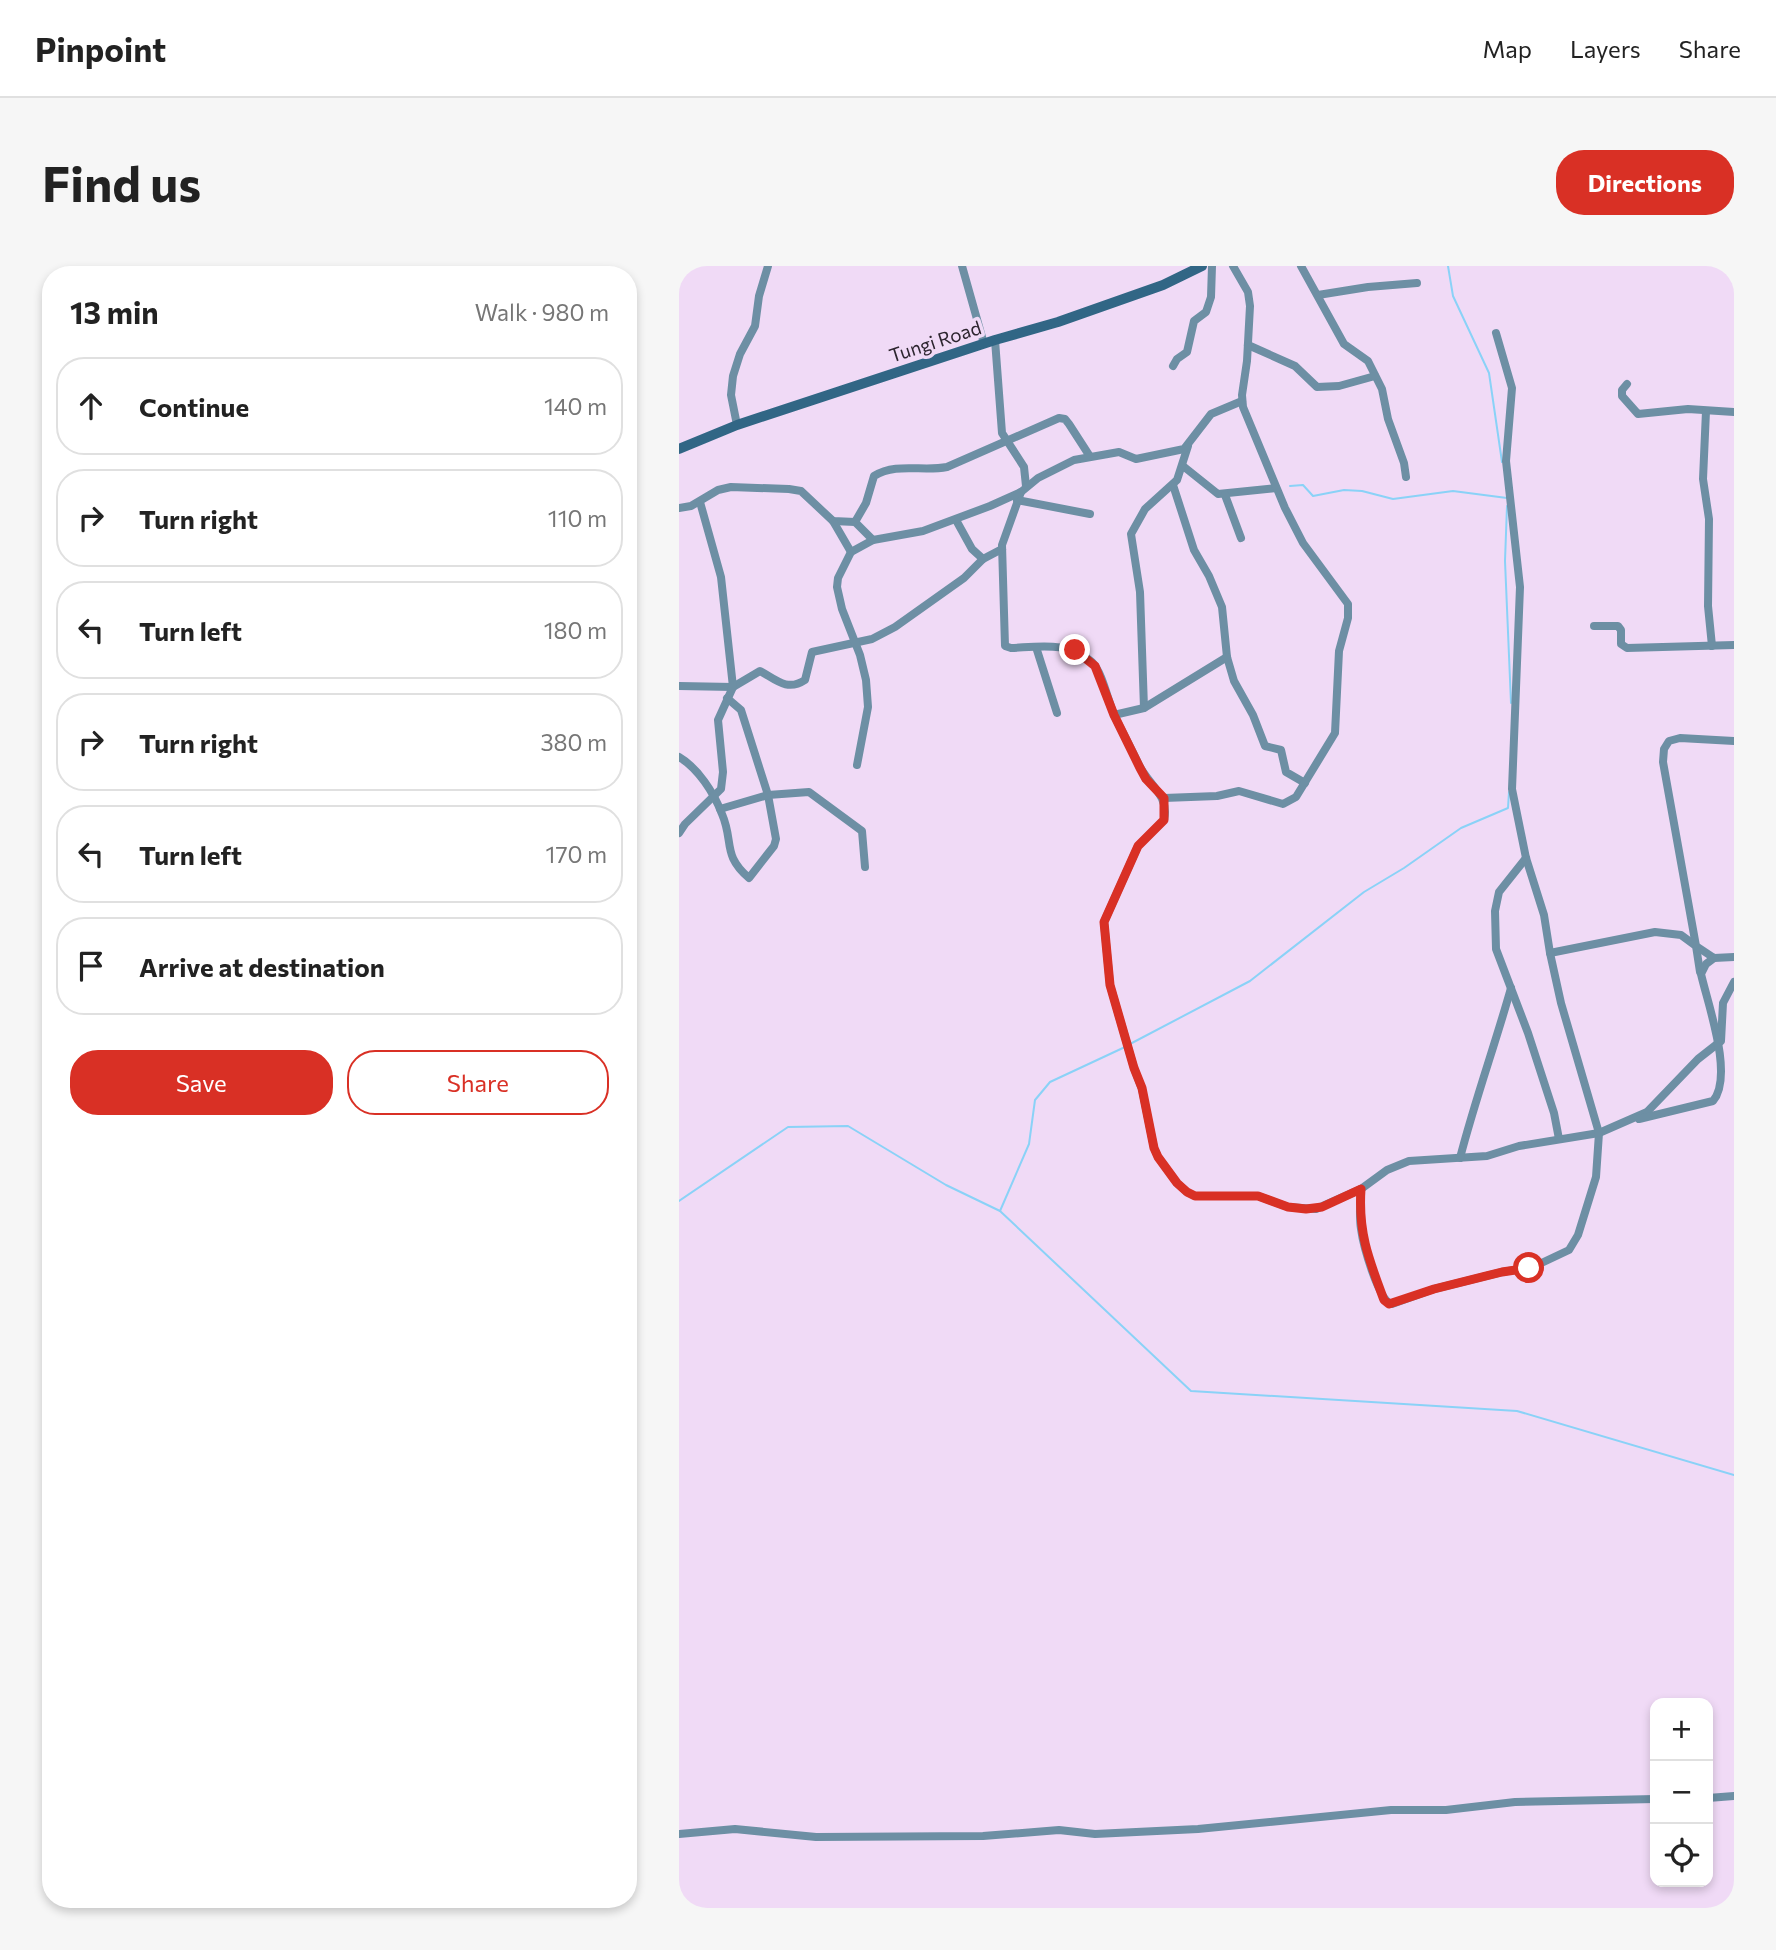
<!DOCTYPE html>
<html lang="en">
<head>
<meta charset="utf-8">
<style>
  body { margin:0; font-family:Commissioner,sans-serif; background:#f6f6f6; color:#222 }
  .controls { position:absolute; right:21px; bottom:21px; display:grid; overflow:hidden; border-radius:14px; box-shadow:0 4px 10px #0003 }
  .controls button { width:63px; height:63px; display:grid; place-items:center; padding:0; border:0; border-bottom:2px solid #e0e0e0; background:#fff; color:#222; font:35px sans-serif }
  .stop { position:absolute; width:21px; height:21px; margin:-16px; border:5px solid #d93025; border-radius:50%; background:#fff }
  .stop.end { background:#d93025; border-color:#fff; box-shadow:0 2px 7px #0008 }
  .list { margin:0; padding:0; list-style:none }
  h2 { display:flex; justify-content:space-between; align-items:center; height:91px; margin:0; padding:0 28px; font-size:30px }
  h2 small { font-size:23px; font-weight:400; color:#767676 }
  .list li { display:grid; grid-template-columns:46px 1fr auto; gap:21px; align-items:center; box-sizing:border-box; height:98px; margin:0 14px 14px; padding:0 14px; border:2px solid #e0e0e0; border-radius:28px }
  .list b { display:block; font-size:26px; white-space:nowrap }
  .list em { font-size:23px; font-style:normal; color:#767676 }
  .actions { display:flex; gap:14px; padding:21px 28px }
  .actions a { flex:1; padding:16px 0; border:2px solid #d93025; border-radius:28px; text-align:center; font-size:24px; color:#d93025 }
  .actions .main { background:#d93025; color:#fff }
  .icon { flex:none; width:38px; height:38px; fill:none; stroke:currentColor; stroke-width:2; stroke-linecap:round; stroke-linejoin:round }
  .map { position:relative; flex:none; width:1055px; height:1642px; overflow:hidden; border-radius:28px }
  header { display:flex; align-items:center; gap:42px; box-sizing:border-box; height:98px; padding:0 35px; background:#fff; border-bottom:2px solid #e0e0e0 }
  header strong { font-size:33px }
  nav { display:flex; gap:38px; margin-inline-start:auto; font-size:24px }
  .intro { display:flex; align-items:center; justify-content:space-between; box-sizing:border-box; height:168px; padding:0 42px }
  h1 { margin:0; font-size:49px }
  .button { padding:18px 32px; border-radius:28px; background:#d93025; color:#fff; font-size:24px; font-weight:700 }
  main { display:flex; gap:42px; padding:0 42px }
  aside { flex:1; background:#fff; border-radius:28px; box-shadow:0 4px 10px #0003 }
  .map>svg:first-child { display:block }
</style>
</head>
<body>
<header>
<strong>Pinpoint</strong>
<nav><a>Map</a><a>Layers</a><a>Share</a></nav>
</header>
<div class="intro"><h1>Find us</h1><a class="button">Directions</a></div>
<main>
<aside>
<h2>13 min<small>Walk · 980 m</small></h2>
<ul class="list">
<li><svg class="icon" aria-label="ahead" viewBox="0 0 24 24"><path d="M12 20V5M6 11l6-6 6 6"/></svg><div><b>Continue</b></div><em>140 m</em></li>
<li><svg class="icon" aria-label="right" viewBox="0 0 24 24"><path d="M7 20v-9h11M14 6l5 5-5 5"/></svg><div><b>Turn right</b></div><em>110 m</em></li>
<li><svg class="icon" aria-label="left" viewBox="0 0 24 24"><path d="M17 20v-9H6M10 6l-5 5 5 5"/></svg><div><b>Turn left</b></div><em>180 m</em></li>
<li><svg class="icon" aria-label="right" viewBox="0 0 24 24"><path d="M7 20v-9h11M14 6l5 5-5 5"/></svg><div><b>Turn right</b></div><em>380 m</em></li>
<li><svg class="icon" aria-label="left" viewBox="0 0 24 24"><path d="M17 20v-9H6M10 6l-5 5 5 5"/></svg><div><b>Turn left</b></div><em>170 m</em></li>
<li><svg class="icon" aria-label="arrive" viewBox="0 0 24 24"><path d="M6 21V4h12l-3 4 3 4H6"/></svg><div><b>Arrive at destination</b></div></li>
</ul>
<div class="actions"><a class="main">Save</a><a>Share</a></div>
</aside>
<div class="map">
<svg width="1055" height="1642" viewBox="0 0 1055 1642">
  <rect width="100%" height="100%" fill="#f0daf6"/>
  <g fill="none" stroke-linecap="round" stroke-linejoin="round">
    <!-- stream -->
    <g stroke="#8ad2f7" stroke-width="2">
      <polyline points="769,0 774,30 810,107 823,196"/>
      <polyline points="611,220 624,219 634,230 665,224 683,225 714,233 774,225 828,232"/>
      <polyline points="828,240 826,295 832,437"/>
      <polyline points="451,778 571,715 685,626 725,602 782,562 829,542 830,526"/>
      <polyline points="0,935 109,861 169,860 267,919 321,945 512,1125 838,1145 1055,1209"/>
      <polyline points="321,945 350,878 356,834 371,816 446,781"/>
    </g>
    <!-- minor -->
    <g stroke="#6d8fa4" stroke-width="8">
      <polyline points="283,0 305,78"/>
      <polyline points="622,0 665,78 689,95 703,123 709,153 725,197 727,211"/>
      <polyline points="639,29 689,21 738,17"/>
      <polyline points="316,74 323,167 345,201 347,220"/>
      <polyline points="569,79 616,100 638,121 660,120 696,110"/>
      <polyline points="494,100 498,93 508,86 515,55 527,46 532,31 533,0"/>
      <polyline points="948,118 943,124 943,130 959,148 1009,143 1055,146"/>
      <polyline points="1027,145 1024,213 1030,253 1029,340 1033,380"/>
      <polyline points="58,159 52,129 54,110 61,88 76,60 80,30 89,0"/>
      <polyline points="504,200 539,228 597,222"/>
      <polyline points="494,219 515,284 530,310 543,341 548,391 555,415 574,449 586,480 602,484 607,506 626,517"/>
      <path d="M342,226L323,279L326,380L332,382C358,381 392,375 413,396C424,407 429,436 436,451C444,467 452,482 460,499C469,518 491,530 485,554L459,580L425,656L431,719L455,802L463,823L475,882L479,891L498,917L508,926L516,930H579L609,941L637,943L682,923L708,904L730,895L808,890L840,880L920,867L968,846L1019,793L1042,775L1044,737L1055,716"/>
      <polyline points="546,229 562,272"/>
      <polyline points="338,234 411,248"/>
      <polyline points="0,242 12,240 39,224 52,221 110,223 122,225 154,255 176,256 194,274"/>
      <polyline points="277,254 293,283 304,293"/>
      <polyline points="154,255 172,286"/>
      <path d="M176,256L187,237L195,210C218,196 243,206 268,201L380,152L386,153L390,158L410,189"/>
      <polyline points="915,360 939,360 942,364 942,378 948,382 1055,379"/>
      <polyline points="357,381 378,447"/>
      <path d="M0,420L54,421L81,405C96,413 108,426 126,414L133,386L193,373L216,361L285,312L304,293L323,283"/>
      <polyline points="465,442 461,326 452,268 466,243 498,214 509,180"/>
      <polyline points="435,449 465,442 548,391"/>
      <polyline points="1055,475 1001,472 990,475 985,483 984,496 1017,680 1035,692 1055,691"/>
      <path d="M0,491C19,502 35,527 43,548C55,576 43,589 70,612L95,580L97,573L89,529L62,444L48,432"/>
      <polyline points="178,499 189,441 187,414 181,389 163,343 158,321 159,312 172,286 194,274 244,265 311,240 342,226 359,212 395,194 440,186 457,193 505,183 532,148 563,135"/>
      <polyline points="485,532 538,530 560,525 604,538 617,531 656,467 660,385 669,352 669,338 624,277 606,242 564,141 563,129 568,95 571,40 569,26 554,0"/>
      <polyline points="41,543 89,529 130,526 183,565 186,601"/>
      <polyline points="0,567 6,558 42,523 44,506 39,454 54,421 42,311 21,236"/>
      <polyline points="847,592 820,626 816,645 817,683 849,767 875,847 880,873"/>
      <polyline points="871,687 976,666 1002,669 1017,680 1021,706"/>
      <path d="M960,853L1034,835C1055,810 1029,739 1022,708L1027,698L1035,692"/>
      <path d="M781,892C796,834 816,779 832,722"/>
      <path d="M682,923C681,936 680,950 682,963C684,978 699,1035 713,1038L755,1023L823,1006L854,1001L890,984L899,969L917,911L920,867L882,737L871,687L865,649L847,592L833,523L841,321L827,195L833,122L817,67"/>
      <polyline points="1029,1532 1055,1530"/>
      <polyline points="0,1568 56,1563 137,1571 304,1570 380,1564 416,1568 519,1563 712,1544 767,1544 836,1536 976,1533"/>
    </g>
    <!-- secondary -->
    <polyline stroke="#316685" stroke-width="10" points="0,183 58,159 316,74 379,56 484,19 523,0"/>
  </g>
  <g fill="none" stroke-linecap="round" stroke-linejoin="round">
    <!-- route -->
    <path stroke="#d93025" stroke-width="9" d="M396,384L416,400L435,449L461,502L467,513L485,532V554L459,580L425,656L431,719L455,802L463,822L475,882L479,891L498,917L508,926L516,930H579L609,941L627,943L643,941L682,923C679,967 690,994 705,1034L710,1038L755,1023L823,1006L850,1002"/>
  </g>
  <g text-anchor="middle" dominant-baseline="central" stroke-width="7" stroke-linejoin="round" paint-order="stroke">
    <!-- street labels -->
    <g font-size="19" fill="#2d252f" stroke="#f0daf6">
      <text transform="translate(256 75) rotate(-18)">Tungi Road</text>
    </g>
  </g>
</svg>
<div class="controls">
<button>+</button>
<button>−</button>
<button><svg class="icon" aria-label="locate" viewBox="0 0 24 24"><circle cx="12" cy="12" r="6"/><path d="M12 2v4M12 18v4M2 12h4M18 12h4"/></svg></button>
</div>
<div class="stop" style="left:850px;top:1002px"></div>
<div class="stop end" style="left:396px;top:384px"></div>
</div>
</main>
</body>
</html>
